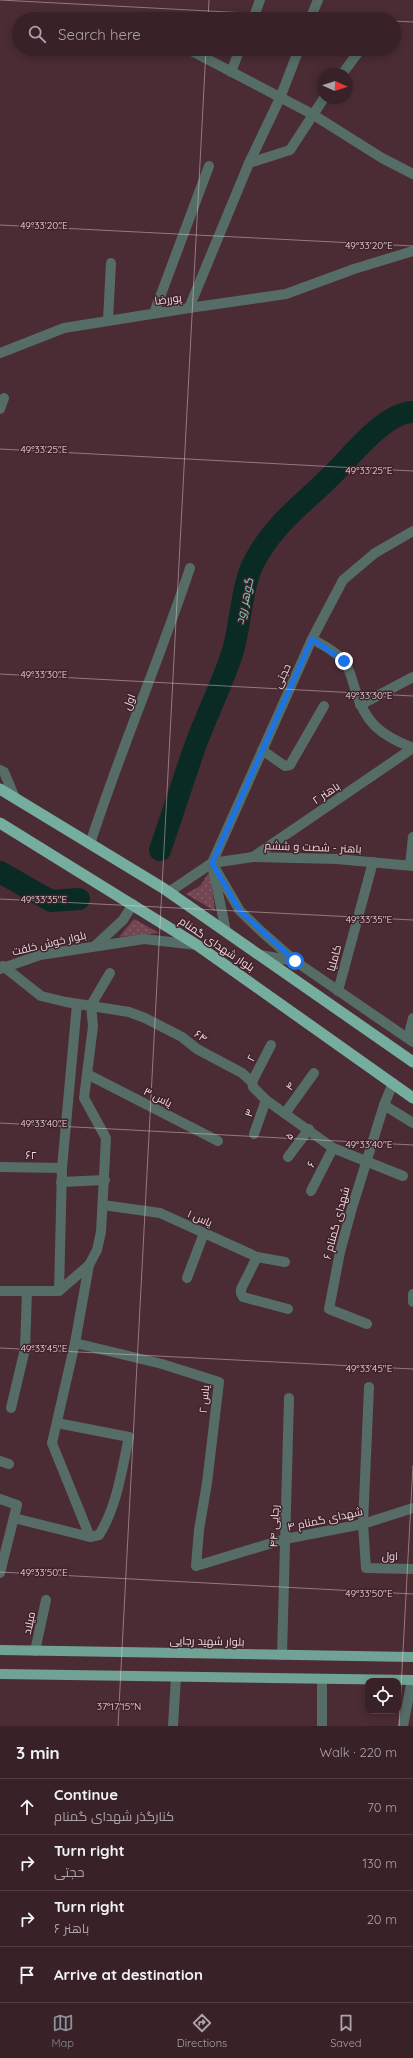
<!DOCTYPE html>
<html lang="en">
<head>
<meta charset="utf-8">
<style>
  body { margin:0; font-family:Quicksand,Cairo,sans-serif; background:#3f292f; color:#f1f3f6 }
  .controls { position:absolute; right:12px; bottom:12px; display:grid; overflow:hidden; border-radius:8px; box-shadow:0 2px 10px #0003 }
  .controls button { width:36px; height:36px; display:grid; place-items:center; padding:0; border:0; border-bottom:1px solid #523e44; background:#382127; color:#f1f3f6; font:20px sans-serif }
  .compass { position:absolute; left:317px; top:68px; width:36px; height:36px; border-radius:50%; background:#382127; box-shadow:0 2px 10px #0003; rotate:93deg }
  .stop { position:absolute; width:12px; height:12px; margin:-9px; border:3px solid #1a73e8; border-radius:50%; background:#fff }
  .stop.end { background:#1a73e8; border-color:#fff; box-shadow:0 1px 4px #0008 }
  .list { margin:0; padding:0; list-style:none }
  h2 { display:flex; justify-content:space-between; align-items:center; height:52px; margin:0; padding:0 16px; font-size:17px }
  h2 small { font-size:13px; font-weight:400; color:#aba3a7 }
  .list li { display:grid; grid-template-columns:26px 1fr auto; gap:12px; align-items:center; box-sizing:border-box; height:56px; padding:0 16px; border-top:1px solid #523e44 }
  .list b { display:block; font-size:15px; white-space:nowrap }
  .list p { margin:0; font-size:13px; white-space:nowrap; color:#aba3a7 }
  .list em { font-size:13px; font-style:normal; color:#aba3a7 }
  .icon { flex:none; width:22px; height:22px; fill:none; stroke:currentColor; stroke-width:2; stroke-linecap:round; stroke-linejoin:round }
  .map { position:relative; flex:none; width:413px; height:1726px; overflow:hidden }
  .search { position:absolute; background:#382127; box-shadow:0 2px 10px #0003; left:12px; right:12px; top:12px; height:44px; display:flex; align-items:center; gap:10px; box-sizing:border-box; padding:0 14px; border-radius:22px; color:#aba3a7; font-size:15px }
  .sheet { height:276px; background:#382127 }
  nav { display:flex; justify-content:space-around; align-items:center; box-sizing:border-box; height:56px; border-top:1px solid #523e44; background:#382127; font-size:11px; color:#aba3a7 }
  nav a { display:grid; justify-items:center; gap:2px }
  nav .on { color:#8c9099 }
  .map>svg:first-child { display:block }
</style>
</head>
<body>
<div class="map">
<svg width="413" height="1726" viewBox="0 0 413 1726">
  <defs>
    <pattern id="grass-dots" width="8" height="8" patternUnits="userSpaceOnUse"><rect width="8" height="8" fill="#724752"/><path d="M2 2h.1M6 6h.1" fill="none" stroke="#86616a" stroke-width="1.8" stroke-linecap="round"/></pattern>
  </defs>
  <rect width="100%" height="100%" fill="#4b2c34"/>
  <!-- grass -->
  <g fill="url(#grass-dots)">
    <polygon points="210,871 215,911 186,894 200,886"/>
    <polygon points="134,919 159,933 119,937"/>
  </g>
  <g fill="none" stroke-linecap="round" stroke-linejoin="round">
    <!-- river -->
    <g stroke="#092b23" stroke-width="22">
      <path d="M160,850C173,813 184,777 197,741C208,712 222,684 232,654C241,626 241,585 255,560C277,520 305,503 335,472C353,454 386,412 413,412"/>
      <polyline points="0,872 51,901 79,899"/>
    </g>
    <!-- minor -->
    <g stroke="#556d66" stroke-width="10">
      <polyline points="253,19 260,0"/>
      <polyline points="310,19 318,0"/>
      <polyline points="188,49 312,114 382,158 413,174"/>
      <polyline points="231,72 240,49"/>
      <polyline points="342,74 360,50"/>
      <polyline points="249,163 290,150 324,98"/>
      <polyline points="189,308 286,294 354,269 413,251"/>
      <polyline points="154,313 209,166"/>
      <polyline points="108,320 111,263"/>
      <polyline points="0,353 64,328 189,308 249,163 280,98 299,49"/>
      <polyline points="0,409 4,398"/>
      <path d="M312,639C323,645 335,651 343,660C350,668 352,680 355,689C365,723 380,735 413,748"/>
      <polyline points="360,705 413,677"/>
      <polyline points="262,750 285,766 290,765 324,706"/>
      <path d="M90,844C120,751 159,661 190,568"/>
      <polyline points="253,857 413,748"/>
      <polyline points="212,863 312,639 343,580 375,553 413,531"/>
      <polyline points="212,863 253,857 337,859 413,866"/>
      <polyline points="410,865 413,837"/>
      <polyline points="3,966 41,996 66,1002 129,1012 145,1018 182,1037 197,1049 242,1073 252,1082 253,1087 266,1100 333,1148 403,1176"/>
      <polyline points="338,991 373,862"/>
      <polyline points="408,1038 413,1018"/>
      <polyline points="87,1074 218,1141"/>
      <polyline points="252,1082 271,1045"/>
      <polyline points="286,1112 314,1073"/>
      <polyline points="254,1134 266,1100"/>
      <polyline points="288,1157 309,1129"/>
      <polyline points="0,1167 62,1168"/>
      <polyline points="61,1182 105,1180"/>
      <polyline points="311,1191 333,1148"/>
      <polyline points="103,1205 160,1213 257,1257 285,1262"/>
      <polyline points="257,1257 241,1289 241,1293 243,1297 288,1309"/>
      <polyline points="89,1265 75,1343 162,1364 219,1382 207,1483 199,1530 196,1566 285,1539 363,1524 413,1508"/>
      <polyline points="187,1278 204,1233"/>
      <polyline points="0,1291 59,1291 89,1265 97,1250 101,1232 106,1138 84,1098 93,1026 91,1005 110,973"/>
      <polyline points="59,1291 62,1168 77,1004"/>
      <polyline points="413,1294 413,1302"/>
      <polyline points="367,1324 329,1309 340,1252 352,1208 384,1105"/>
      <polyline points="75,1343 52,1443 90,1537"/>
      <polyline points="369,1387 363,1524 366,1568 413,1569"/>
      <polyline points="11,1408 25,1349 27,1291"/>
      <polyline points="0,1461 9,1464"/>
      <polyline points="0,1499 17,1505 0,1573"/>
      <path d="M14,1518L90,1537L99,1535C117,1507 122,1469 129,1437L57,1423"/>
      <polyline points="35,1651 46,1600"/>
      <polyline points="282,1655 289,1398"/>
      <polyline points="322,1679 322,1726"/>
      <polyline points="403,1726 412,1680"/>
    </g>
    <!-- tertiary -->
    <g stroke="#556d66" stroke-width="10">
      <polyline points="0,770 4,772 15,798"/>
      <polyline points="212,863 240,911 262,932 295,961 413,1042"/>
      <polyline points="169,892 212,863 226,932"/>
      <polyline points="96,945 123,920 133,904"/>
      <polyline points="260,955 295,961"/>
      <polyline points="0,969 40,955 144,939 197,945"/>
      <polyline points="393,1083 384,1105 413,1123"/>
      <polyline points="173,1726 176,1677"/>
    </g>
    <!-- primary -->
    <g stroke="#70a395" stroke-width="10">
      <polyline points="0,1650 413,1657"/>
      <polyline points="0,1674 413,1680"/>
    </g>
    <!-- trunk -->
    <g stroke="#75ae9e" stroke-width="11">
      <polyline points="0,789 163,888 413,1062"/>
      <polyline points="0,823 197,945 413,1098"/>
    </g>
  </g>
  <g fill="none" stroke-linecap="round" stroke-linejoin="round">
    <!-- route -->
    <polyline stroke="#1a73e8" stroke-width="5" points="295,961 240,911 212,863 312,639 344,661"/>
  </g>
  <!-- ticks -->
  <path fill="none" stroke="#edd8dc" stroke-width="1" stroke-opacity="0.45" d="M0,0L361,19M208,19L209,0M394,21L413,22M0,225L413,246M0,449L413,471M0,674L413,696M0,899L413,920M0,1123L413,1145M0,1348L413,1369M0,1572L413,1594M118,1726L206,49M399,1726L413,1465"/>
  <g text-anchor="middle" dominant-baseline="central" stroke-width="3" stroke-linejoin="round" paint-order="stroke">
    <!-- street labels -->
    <g font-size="11" fill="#edd8dc" stroke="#40222a">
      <text transform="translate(168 299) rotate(-8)">پوررضا</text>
      <text transform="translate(282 676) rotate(-65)">حجتی</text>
      <text transform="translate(129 702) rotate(-69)">اول</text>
      <text transform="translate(326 793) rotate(-34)">باهنر ۲</text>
      <text transform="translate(313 847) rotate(2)">باهنر - شصت و ششم</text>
      <text transform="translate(49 943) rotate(-13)">بلوار خوش خلقت</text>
      <text transform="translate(217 944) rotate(34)">بلوار شهدای گمنام</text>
      <text transform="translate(334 958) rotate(-75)">کاملیا</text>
      <text transform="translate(201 1036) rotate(34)">۶۴</text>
      <text transform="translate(251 1058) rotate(-62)">۲</text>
      <text transform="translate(290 1086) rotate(-54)">۴</text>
      <text transform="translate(158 1097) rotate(27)">یاس ۳</text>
      <text transform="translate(249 1113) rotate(-70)">۳</text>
      <text transform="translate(289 1136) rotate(-53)">۵</text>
      <text x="31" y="1155">۶۲</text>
      <text transform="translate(311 1164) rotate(-63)">۶</text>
      <text transform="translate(200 1218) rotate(24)">یاس ۱</text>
      <text transform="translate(336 1223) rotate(-75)">شهدای گمنام ۶</text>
      <text transform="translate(204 1399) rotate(-85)">یاس ۲</text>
      <text transform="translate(325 1519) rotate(-12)">شهدای گمنام ۴</text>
      <text transform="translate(274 1526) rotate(-88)">رجایی ۴۴</text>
      <text transform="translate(390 1556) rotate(1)">اول</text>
      <text transform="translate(29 1623) rotate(-78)">میلاد</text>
      <text transform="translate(207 1641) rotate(1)">بلوار شهید رجایی</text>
    </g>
    <!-- water labels -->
    <g font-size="12" font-style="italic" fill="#79d9c1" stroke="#40222a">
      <text transform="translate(244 601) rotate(-77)">گوهر رود</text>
    </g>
  </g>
  <g font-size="10" text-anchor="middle" fill="#edd8dc" stroke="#40222a" stroke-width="3" stroke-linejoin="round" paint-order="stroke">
    <text x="44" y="229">49°33'20"E</text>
    <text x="369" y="249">49°33'20"E</text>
    <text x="44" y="453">49°33'25"E</text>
    <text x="369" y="474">49°33'25"E</text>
    <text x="44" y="678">49°33'30"E</text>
    <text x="369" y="699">49°33'30"E</text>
    <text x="44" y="903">49°33'35"E</text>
    <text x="369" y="923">49°33'35"E</text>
    <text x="44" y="1127">49°33'40"E</text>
    <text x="369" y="1148">49°33'40"E</text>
    <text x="44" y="1352">49°33'45"E</text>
    <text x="369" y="1372">49°33'45"E</text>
    <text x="44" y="1576">49°33'50"E</text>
    <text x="369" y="1597">49°33'50"E</text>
    <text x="119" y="1710">37°17'15"N</text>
  </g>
</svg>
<div class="controls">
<button><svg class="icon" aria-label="locate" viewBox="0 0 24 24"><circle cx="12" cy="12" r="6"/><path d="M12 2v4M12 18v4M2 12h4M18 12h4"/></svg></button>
</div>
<svg class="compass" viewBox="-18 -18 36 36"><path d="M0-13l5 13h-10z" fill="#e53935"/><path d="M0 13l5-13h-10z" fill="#aba3a7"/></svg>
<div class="stop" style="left:295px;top:961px"></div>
<div class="stop end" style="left:344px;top:661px"></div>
<div class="search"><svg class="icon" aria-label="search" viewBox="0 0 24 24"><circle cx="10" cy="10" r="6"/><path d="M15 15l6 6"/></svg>Search here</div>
</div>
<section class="sheet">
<h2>3 min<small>Walk · 220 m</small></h2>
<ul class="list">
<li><svg class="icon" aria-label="ahead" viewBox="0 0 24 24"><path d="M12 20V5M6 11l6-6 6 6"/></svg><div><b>Continue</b><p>کنارگذر شهدای گمنام</p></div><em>70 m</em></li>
<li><svg class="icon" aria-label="right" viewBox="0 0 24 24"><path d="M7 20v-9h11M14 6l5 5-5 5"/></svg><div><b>Turn right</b><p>حجتی</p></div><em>130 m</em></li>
<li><svg class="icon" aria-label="right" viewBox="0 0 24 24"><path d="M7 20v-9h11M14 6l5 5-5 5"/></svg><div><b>Turn right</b><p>باهنر ۶</p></div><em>20 m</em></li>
<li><svg class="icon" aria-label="arrive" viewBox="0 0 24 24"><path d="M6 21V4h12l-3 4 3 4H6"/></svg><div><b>Arrive at destination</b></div></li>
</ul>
</section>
<nav>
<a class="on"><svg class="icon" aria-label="map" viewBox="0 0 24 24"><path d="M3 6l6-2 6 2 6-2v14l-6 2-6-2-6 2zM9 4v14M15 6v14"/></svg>Map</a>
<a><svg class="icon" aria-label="directions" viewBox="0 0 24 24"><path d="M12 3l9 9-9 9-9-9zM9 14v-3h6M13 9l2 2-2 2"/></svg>Directions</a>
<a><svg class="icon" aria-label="saved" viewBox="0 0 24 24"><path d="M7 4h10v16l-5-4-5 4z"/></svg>Saved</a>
</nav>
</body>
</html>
